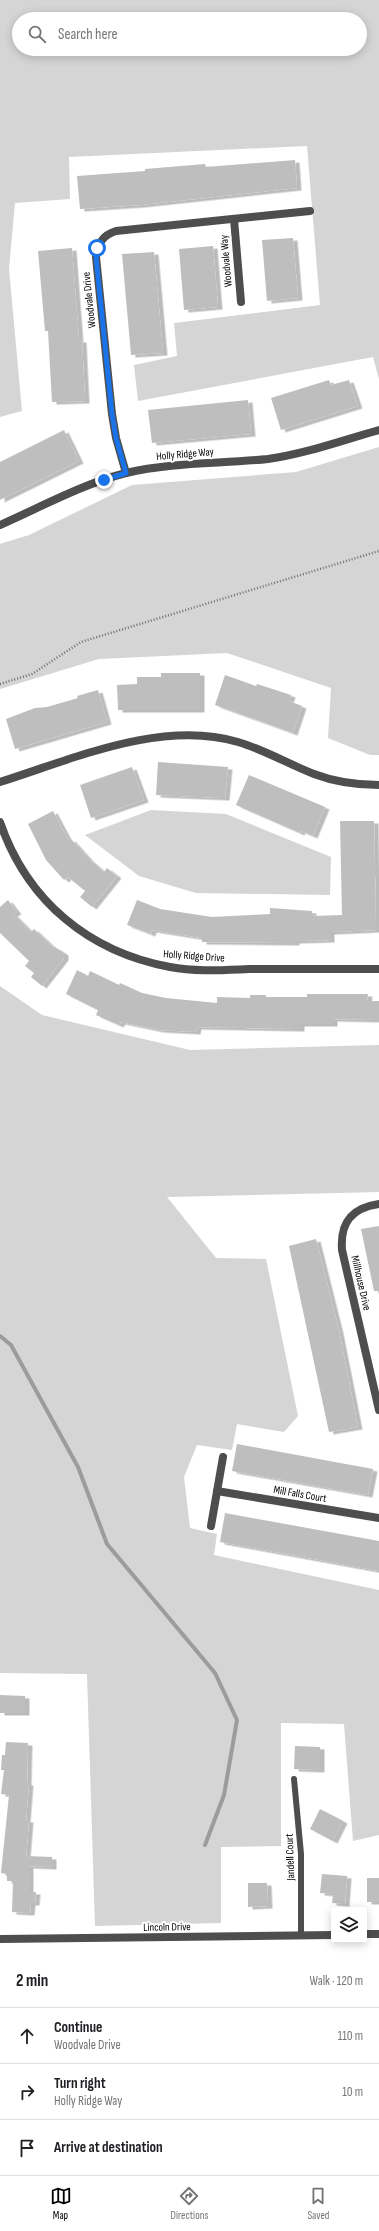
<!DOCTYPE html>
<html lang="en">
<head>
<meta charset="utf-8">
<style>
  body { margin:0; font-family:"Sofia Sans Condensed",sans-serif; background:#f2f2f2; color:#202124 }
  .controls { position:absolute; right:12px; bottom:12px; display:grid; overflow:hidden; border-radius:4px; box-shadow:0 2px 10px #0003 }
  .controls button { width:36px; height:36px; display:grid; place-items:center; padding:0; border:0; border-bottom:1px solid #e0e0e0; background:#fff; color:#202124; font:20px sans-serif }
  .stop { position:absolute; width:12px; height:12px; margin:-9px; border:3px solid #1a73e8; border-radius:50%; background:#fff }
  .stop.end { background:#1a73e8; border-color:#fff; box-shadow:0 1px 4px #0008 }
  .list { margin:0; padding:0; list-style:none }
  h2 { display:flex; justify-content:space-between; align-items:center; height:52px; margin:0; padding:0 16px; font-size:17px }
  h2 small { font-size:13px; font-weight:400; color:#757577 }
  .list li { display:grid; grid-template-columns:26px 1fr auto; gap:12px; align-items:center; box-sizing:border-box; height:56px; padding:0 16px; border-top:1px solid #e0e0e0 }
  .list b { display:block; font-size:15px; white-space:nowrap }
  .list p { margin:0; font-size:13px; white-space:nowrap; color:#757577 }
  .list em { font-size:13px; font-style:normal; color:#757577 }
  .icon { flex:none; width:22px; height:22px; fill:none; stroke:currentColor; stroke-width:2; stroke-linecap:round; stroke-linejoin:round }
  .map { position:relative; flex:none; width:379px; height:1955px; overflow:hidden }
  .search { position:absolute; background:#fff; box-shadow:0 2px 10px #0003; left:12px; right:12px; top:12px; height:44px; display:flex; align-items:center; gap:10px; box-sizing:border-box; padding:0 14px; border-radius:22px; color:#757577; font-size:15px }
  .sheet { height:220px; background:#fff }
  nav { display:flex; justify-content:space-around; align-items:center; box-sizing:border-box; height:56px; border-top:1px solid #e0e0e0; background:#fff; font-size:11px; color:#757577 }
  nav a { display:grid; justify-items:center; gap:2px }
  nav .on { color:#000 }
  .map>svg:first-child { display:block }
</style>
</head>
<body>
<div class="map">
<svg width="379" height="1955" viewBox="0 0 379 1955">
  <defs>
    <filter id="shadow"><feDropShadow dx="4.5" dy="2.5" stdDeviation="0" flood-color="#0004"/></filter>
  </defs>
  <rect width="100%" height="100%" fill="#fff"/>
  <!-- green -->
  <g fill="#d5d5d5" fill-rule="evenodd">
    <path d="M0,0H379V379L373,357L138,401L134,365L177,356L174,323L320,305L307,146L69,157L70,199L15,203L9,269L22,411L0,417ZM19,19H360V49H19Z"/>
    <polygon points="379,447 379,755 370,755 328,738 331,688 227,653 99,659 0,689 0,544 29,535 132,485 296,472"/>
    <polygon points="151,810 226,814 331,857 330,895 196,893 139,876 85,835"/>
    <polygon points="0,986 42,1015 190,1050 379,1045 379,1192 167,1197 216,1258 266,1259 298,1416 284,1432 237,1424 232,1450 197,1445 184,1477 190,1528 217,1534 214,1555 379,1590 379,1835 353,1841 344,1724 281,1723 281,1846 221,1847 221,1923 95,1926 87,1674 0,1673"/>
  </g>
  <g fill="none" stroke-linecap="round" stroke-linejoin="round">
    <!-- stream -->
    <polyline stroke="#9c9c9c" stroke-width="4" points="0,1336 11,1345 78,1467 107,1544 215,1673 237,1720 224,1795 205,1845"/>
  </g>
  <!-- building -->
  <g fill="#bebebe" filter="url(#shadow)">
    <polygon points="295,160 297,188 140,205 80,209 77,176 145,171 145,169 205,164 206,167"/>
    <polygon points="293,238 298,298 267,301 262,240"/>
    <polygon points="213,246 218,307 184,310 179,249"/>
    <polygon points="72,248 79,340 82,340 85,401 52,402 48,331 45,331 38,251"/>
    <polygon points="154,252 163,353 131,355 122,254"/>
    <polygon points="329,380 331,385 349,380 358,406 281,430 271,398"/>
    <polygon points="248,400 251,434 152,443 148,410"/>
    <polygon points="64,430 79,461 0,500 0,462"/>
    <polygon points="161,673 200,673 200,710 118,710 117,685 137,684 137,677 161,677"/>
    <polygon points="225,675 256,686 257,684 291,695 289,701 302,706 293,733 215,705"/>
    <polygon points="98,690 107,722 15,749 6,719 35,708 47,707 78,698 77,696"/>
    <polygon points="158,762 228,767 225,798 156,795"/>
    <polygon points="132,767 144,800 91,818 80,785"/>
    <polygon points="249,775 325,807 313,836 301,831 300,833 236,805"/>
    <polygon points="53,811 69,841 71,839 89,859 104,872 107,868 117,876 92,907 80,897 85,891 68,877 64,880 46,860 28,824"/>
    <polygon points="340,821 374,821 376,930 330,932 330,940 295,941 295,943 202,942 202,938 152,930 151,934 127,925 137,900 160,909 212,917 270,914 270,908 312,911 312,916 342,915"/>
    <polygon points="8,900 17,912 13,914 31,932 34,929 54,948 55,947 64,953 64,958 42,986 31,977 34,973 25,966 29,961 0,933 0,907"/>
    <polygon points="77,970 88,976 90,971 119,985 120,983 142,993 166,998 217,1003 217,997 250,998 250,995 266,995 266,997 307,997 307,994 368,994 367,1001 379,1001 379,1020 333,1019 333,1024 300,1024 300,1029 197,1027 196,1032 159,1030 121,1022 119,1025 96,1015 98,1010 66,994"/>
    <polygon points="379,1226 379,1291 374,1291 361,1229"/>
    <polygon points="316,1239 339,1331 358,1427 329,1432 289,1246"/>
    <polygon points="237,1444 373,1469 368,1495 232,1471"/>
    <polygon points="225,1513 379,1541 379,1571 220,1542"/>
    <polygon points="0,1695 25,1696 25,1713 0,1713"/>
    <polygon points="6,1742 28,1743 27,1783 29,1783 26,1820 29,1820 26,1856 52,1857 52,1867 29,1866 29,1892 36,1892 35,1903 31,1903 30,1913 12,1912 13,1881 7,1881 7,1874 1,1873 9,1795 1,1794 4,1770 1,1770 2,1755 5,1755"/>
    <polygon points="295,1746 320,1747 320,1770 294,1769"/>
    <polygon points="320,1809 343,1821 333,1841 310,1829"/>
    <polygon points="322,1874 347,1876 345,1904 332,1903 333,1894 320,1893"/>
    <rect x="367" y="1878" width="12" height="24"/>
    <polygon points="248,1883 267,1883 268,1906 248,1907"/>
  </g>
  <g fill="none" stroke-linecap="round" stroke-linejoin="round">
    <!-- path -->
    <polyline stroke="#707070" stroke-width="2.5" stroke-dasharray="1 2" stroke-linecap="butt" points="0,684 32,674 81,642 379,551"/>
    <!-- service -->
    <polyline stroke="#4e4e4e" stroke-width="6" points="294,1779 301,1854 301,1935"/>
    <!-- minor -->
    <g stroke="#4e4e4e" stroke-width="8">
      <polyline points="234,219 241,302"/>
      <path d="M126,473L116,438L112,414L96,257C98,243 103,235 116,231L310,211"/>
      <path d="M0,525C41,507 82,484 126,473C172,462 221,464 268,459C305,454 343,440 379,430"/>
      <path d="M0,782C73,759 162,719 238,742C265,750 288,764 314,774C335,782 357,785 379,785"/>
      <path d="M0,822C27,901 89,952 170,967C196,972 223,970 249,969C292,969 336,969 379,969"/>
      <path d="M379,1204C351,1208 340,1223 342,1250L379,1410"/>
      <polyline points="217,1491 379,1518"/>
      <polyline points="211,1526 223,1457"/>
      <polyline points="364,1934 379,1934"/>
      <polyline points="0,1939 334,1935"/>
    </g>
  </g>
  <g fill="none" stroke-linecap="round" stroke-linejoin="round">
    <!-- route -->
    <polyline stroke="#1a73e8" stroke-width="5" points="97,248 96,257 112,414 116,438 126,473 104,480"/>
  </g>
  <g text-anchor="middle" dominant-baseline="central" stroke-width="4" stroke-linejoin="round" paint-order="stroke">
    <!-- street labels -->
    <g font-size="11" fill="#000" stroke="#fff">
      <text transform="translate(226 261) rotate(-95)">Woodvale Way</text>
      <text transform="translate(89 300) rotate(-96)">Woodvale Drive</text>
      <text transform="translate(185 454) rotate(-5)">Holly Ridge Way</text>
      <text transform="translate(194 956) rotate(4)">Holly Ridge Drive</text>
      <text transform="translate(361 1283) rotate(77)">Millhouse Drive</text>
      <text transform="translate(300 1494) rotate(10)">Mill Falls Court</text>
      <text transform="translate(290 1857) rotate(-92)">Jandell Court</text>
      <text transform="translate(167 1927) rotate(-1)">Lincoln Drive</text>
    </g>
  </g>
</svg>
<div class="controls">
<button><svg class="icon" aria-label="layers" viewBox="0 0 24 24"><path d="M12 4l9 5-9 5-9-5zM3 14l9 5 9-5"/></svg></button>
</div>
<div class="stop" style="left:97px;top:248px"></div>
<div class="stop end" style="left:104px;top:480px"></div>
<div class="search"><svg class="icon" aria-label="search" viewBox="0 0 24 24"><circle cx="10" cy="10" r="6"/><path d="M15 15l6 6"/></svg>Search here</div>
</div>
<section class="sheet">
<h2>2 min<small>Walk · 120 m</small></h2>
<ul class="list">
<li><svg class="icon" aria-label="ahead" viewBox="0 0 24 24"><path d="M12 20V5M6 11l6-6 6 6"/></svg><div><b>Continue</b><p>Woodvale Drive</p></div><em>110 m</em></li>
<li><svg class="icon" aria-label="right" viewBox="0 0 24 24"><path d="M7 20v-9h11M14 6l5 5-5 5"/></svg><div><b>Turn right</b><p>Holly Ridge Way</p></div><em>10 m</em></li>
<li><svg class="icon" aria-label="arrive" viewBox="0 0 24 24"><path d="M6 21V4h12l-3 4 3 4H6"/></svg><div><b>Arrive at destination</b></div></li>
</ul>
</section>
<nav>
<a class="on"><svg class="icon" aria-label="map" viewBox="0 0 24 24"><path d="M3 6l6-2 6 2 6-2v14l-6 2-6-2-6 2zM9 4v14M15 6v14"/></svg>Map</a>
<a><svg class="icon" aria-label="directions" viewBox="0 0 24 24"><path d="M12 3l9 9-9 9-9-9zM9 14v-3h6M13 9l2 2-2 2"/></svg>Directions</a>
<a><svg class="icon" aria-label="saved" viewBox="0 0 24 24"><path d="M7 4h10v16l-5-4-5 4z"/></svg>Saved</a>
</nav>
</body>
</html>
